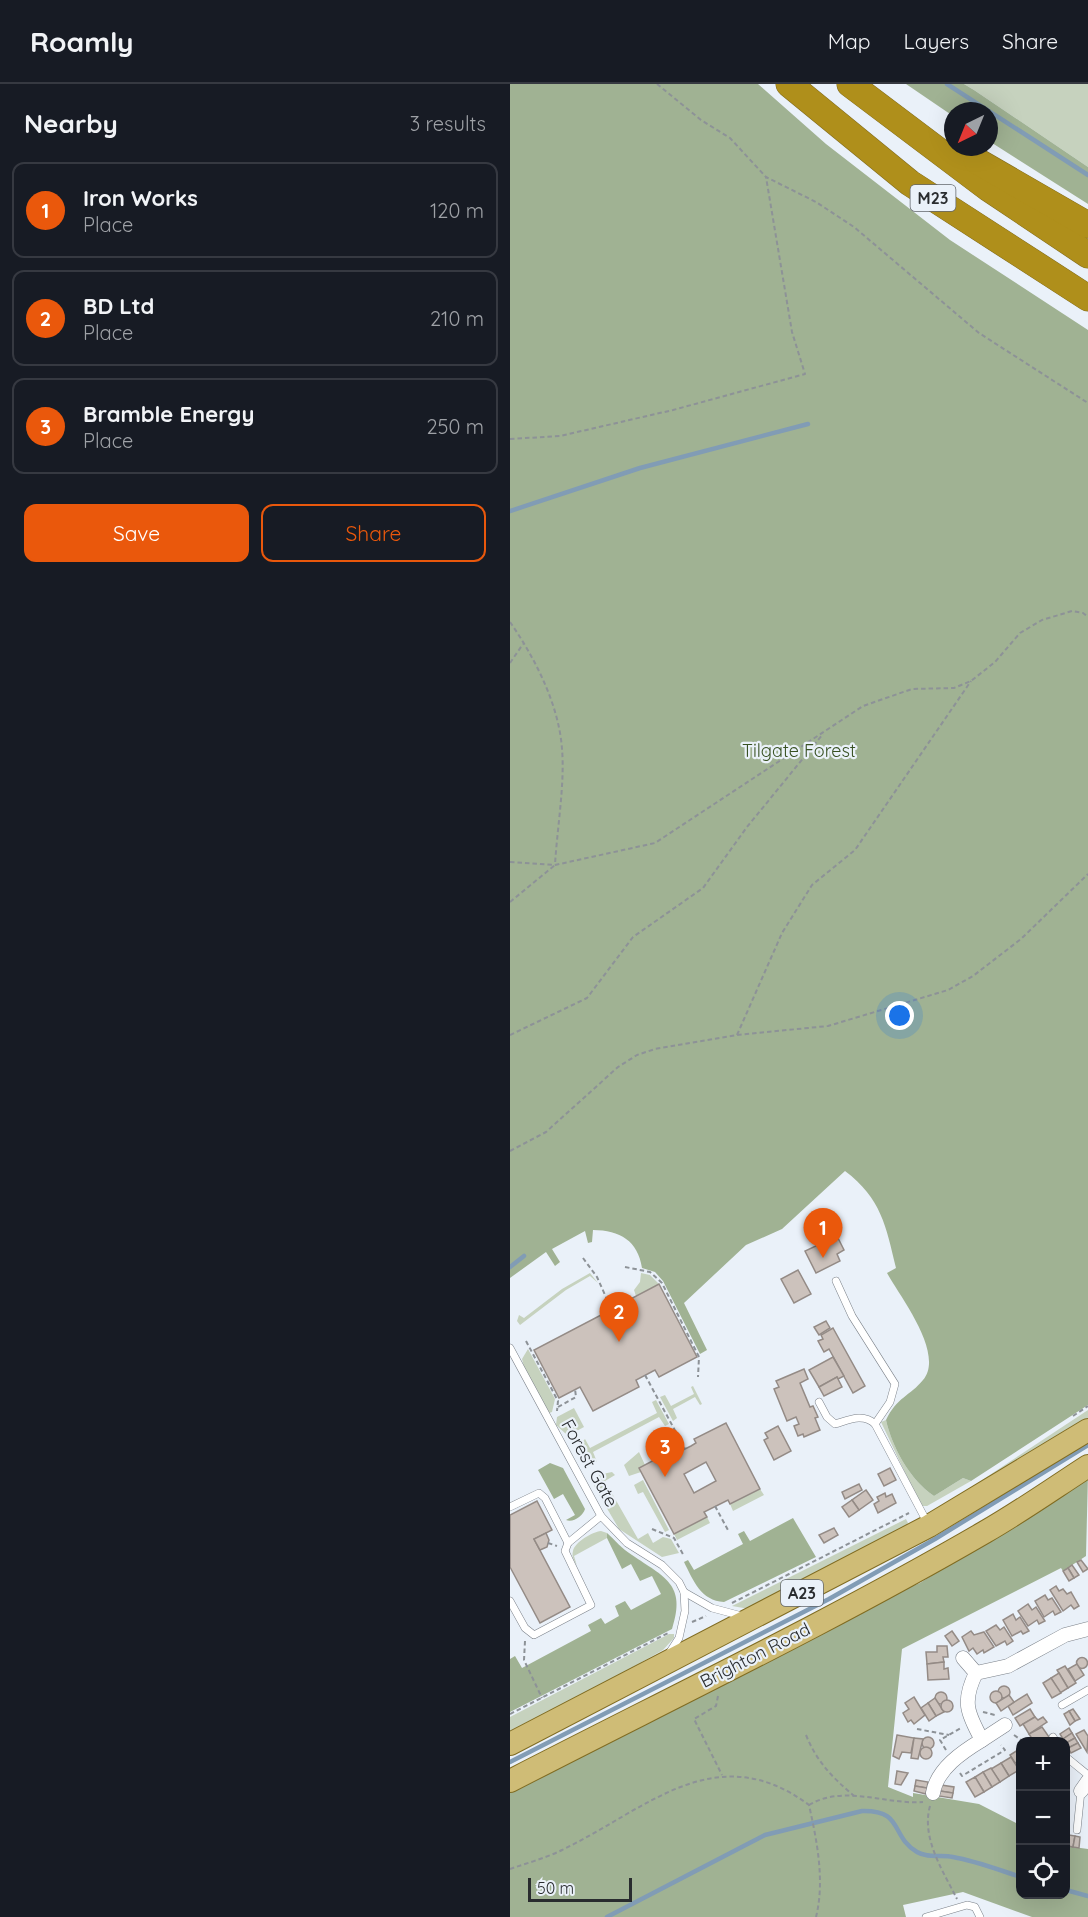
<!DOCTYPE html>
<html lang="en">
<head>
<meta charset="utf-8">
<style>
  body { margin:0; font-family:Quicksand,sans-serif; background:#242831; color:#f1f3f6 }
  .controls { position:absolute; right:18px; bottom:18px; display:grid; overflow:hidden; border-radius:12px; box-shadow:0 6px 24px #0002 }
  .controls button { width:54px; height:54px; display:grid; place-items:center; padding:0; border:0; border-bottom:2px solid #363941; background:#171b24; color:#f1f3f6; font:30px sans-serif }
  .compass { position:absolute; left:434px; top:18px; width:54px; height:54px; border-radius:50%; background:#171b24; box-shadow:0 6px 24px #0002; rotate:223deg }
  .scale { position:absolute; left:18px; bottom:15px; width:104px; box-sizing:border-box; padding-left:6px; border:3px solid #292c2f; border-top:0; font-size:16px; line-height:21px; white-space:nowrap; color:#292c2f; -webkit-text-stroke:4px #eaf1f9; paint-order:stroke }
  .you { position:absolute; left:390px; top:932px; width:21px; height:21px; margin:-15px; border:4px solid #fff; border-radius:50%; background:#1a73e8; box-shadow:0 0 0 9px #1a73e833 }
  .badge { display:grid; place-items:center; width:39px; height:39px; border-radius:50%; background:#ea580c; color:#fff; font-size:20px; font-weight:700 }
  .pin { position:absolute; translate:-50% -50px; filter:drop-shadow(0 2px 3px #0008) }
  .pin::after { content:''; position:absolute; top:32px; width:21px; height:18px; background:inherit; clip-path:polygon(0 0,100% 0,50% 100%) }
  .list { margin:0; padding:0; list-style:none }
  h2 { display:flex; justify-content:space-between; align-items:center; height:78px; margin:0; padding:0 24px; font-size:26px }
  h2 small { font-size:20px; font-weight:400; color:#9ea1a6 }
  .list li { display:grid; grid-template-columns:39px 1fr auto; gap:18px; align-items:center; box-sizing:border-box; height:96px; margin:0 12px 12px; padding:0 12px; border:2px solid #363941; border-radius:12px }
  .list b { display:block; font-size:22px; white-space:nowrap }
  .list p { margin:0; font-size:20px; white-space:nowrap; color:#9ea1a6 }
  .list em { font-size:20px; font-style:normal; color:#9ea1a6 }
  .actions { display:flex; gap:12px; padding:18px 24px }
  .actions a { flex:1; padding:14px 0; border:2px solid #ea580c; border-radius:12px; text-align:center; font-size:21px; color:#ea580c }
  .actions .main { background:#ea580c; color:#fff }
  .icon { flex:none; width:33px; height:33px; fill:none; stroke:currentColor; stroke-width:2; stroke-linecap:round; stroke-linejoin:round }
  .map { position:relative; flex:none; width:578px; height:1833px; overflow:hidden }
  header { display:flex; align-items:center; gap:36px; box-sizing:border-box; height:84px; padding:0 30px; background:#171b24; border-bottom:2px solid #363941 }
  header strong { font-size:28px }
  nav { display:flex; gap:33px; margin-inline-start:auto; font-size:21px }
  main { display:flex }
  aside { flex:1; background:#171b24 }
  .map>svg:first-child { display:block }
</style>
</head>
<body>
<header>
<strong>Roamly</strong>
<nav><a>Map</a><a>Layers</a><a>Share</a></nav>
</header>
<main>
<aside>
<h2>Nearby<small>3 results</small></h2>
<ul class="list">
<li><span class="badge">1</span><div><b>Iron Works</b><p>Place</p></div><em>120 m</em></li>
<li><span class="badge">2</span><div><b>BD Ltd</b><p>Place</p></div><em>210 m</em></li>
<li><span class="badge">3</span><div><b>Bramble Energy</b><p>Place</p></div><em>250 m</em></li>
</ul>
<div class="actions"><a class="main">Save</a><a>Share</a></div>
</aside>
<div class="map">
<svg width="578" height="1833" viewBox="0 0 578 1833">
  <rect width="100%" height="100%" fill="#eaf1f9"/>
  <!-- green -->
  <g fill="#c6d2be">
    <polygon points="454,0 578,0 578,83 464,6"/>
    <polygon points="80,1189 88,1199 80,1192 56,1206 10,1241 7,1237 9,1231 14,1234 52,1205"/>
    <polygon points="131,1189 140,1191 149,1200 126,1212 124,1206 130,1198"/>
    <polygon points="18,1265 45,1315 42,1328 39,1329 14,1283 12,1275"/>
    <polygon points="183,1302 192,1320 190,1321 185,1313 163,1325 167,1334 163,1337 150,1313 155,1311 161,1322 184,1310 181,1303"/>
    <polygon points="146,1316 159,1340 155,1342 149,1333 83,1368 87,1378 76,1379 66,1364 75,1355 80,1364 147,1329 142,1318"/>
    <polygon points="64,1324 74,1343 61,1350 56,1350 46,1341 47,1333"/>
    <polygon points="578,1326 578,1337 482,1397 457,1406"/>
    <path d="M376,1336C382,1363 400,1396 424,1412L453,1394L461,1397L417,1422H411L371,1338Z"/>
    <polygon points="129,1368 135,1381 129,1384 131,1388 119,1392 114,1381"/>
    <polygon points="102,1388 105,1391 95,1397 128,1455 138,1449 143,1459 153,1453 161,1455 169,1469 152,1473 109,1445 84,1402 88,1391"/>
    <polygon points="133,1396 159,1446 155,1448 133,1408 128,1410 124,1401"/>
    <polygon points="250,1405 254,1411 223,1427 220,1420"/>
    <polygon points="197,1433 200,1439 167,1456 164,1450"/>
    <polygon points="396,1435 398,1439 393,1447 245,1526 222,1522"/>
    <path d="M91,1447L97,1449V1454L64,1472L67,1482C65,1477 61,1473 63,1467C65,1458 82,1448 91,1447Z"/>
    <polygon points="159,1550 164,1550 164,1554 153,1566 0,1653 0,1633"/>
  </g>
  <!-- forest -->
  <g fill="#a0b293">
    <path d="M0,0H248L316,60L440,156L578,246V1321L461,1397L453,1394L424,1412C400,1396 382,1363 376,1336C387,1313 400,1312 413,1296C435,1270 391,1214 377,1189L386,1184C376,1142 371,1114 335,1087L272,1145L236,1161L174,1219L197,1266L190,1270L153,1197L145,1188L132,1184C128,1157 110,1146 83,1146L82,1158L78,1159L75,1147L42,1165L50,1178L45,1182L36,1168L0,1194Z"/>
    <polygon points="396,0 454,0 464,6 578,83 578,120 479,57 479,27 443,27 443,32"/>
    <path d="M40,1379L53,1384L75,1425C73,1432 63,1439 56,1436L65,1431L53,1410L44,1415L28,1386Z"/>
    <polygon points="578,1390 576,1472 553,1487 551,1484 392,1565 378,1703 403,1713 403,1709 469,1720 510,1741 511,1810 556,1810 556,1762 578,1765 578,1833 522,1833 453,1808 393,1821 396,1833 0,1833 0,1707 384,1509 410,1499"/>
    <path d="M283,1434L306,1473L214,1518C191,1517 183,1496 174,1478L178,1476L184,1486L233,1460L228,1450L234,1447L240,1457Z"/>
    <path d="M97,1449C105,1456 112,1465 122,1471C154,1493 177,1500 162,1545L0,1628V1575L5,1572L12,1584L81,1547L78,1541L91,1534L95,1540L109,1532L105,1522L115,1517L121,1526L151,1510L142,1492L130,1497L121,1480L112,1485L97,1454Z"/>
  </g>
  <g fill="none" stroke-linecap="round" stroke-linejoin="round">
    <!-- stream -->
    <g stroke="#819cb5" stroke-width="4.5">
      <polyline points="437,0 578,91"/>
      <polyline points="0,427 130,384 298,340"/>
      <polyline points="0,1183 14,1172"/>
      <polyline points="0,1678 319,1515 425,1455 578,1361"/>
      <polyline points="556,1806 578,1812"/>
      <path d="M97,1833L255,1751L352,1727C394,1726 380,1752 407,1768C419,1775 431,1770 443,1773C466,1777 489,1786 511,1793"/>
    </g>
  </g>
  <!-- building -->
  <g fill="#ccc2bc" stroke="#948b86" stroke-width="1.5" fill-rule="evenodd">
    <polygon points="327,1152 334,1166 327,1170 330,1177 306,1189 295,1167"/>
    <polygon points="288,1186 301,1210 284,1219 271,1195"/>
    <polygon points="149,1200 187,1273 149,1293 145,1286 126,1296 129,1303 83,1327 70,1303 49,1314 24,1266 91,1231 94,1236 114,1226 111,1220"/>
    <polygon points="316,1237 320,1244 309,1251 304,1243"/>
    <polygon points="323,1244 355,1302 343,1309 319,1265 314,1268 308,1257 313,1255 311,1251"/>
    <polygon points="323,1273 334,1292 328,1295 327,1293 309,1303 299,1286"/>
    <polygon points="294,1285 298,1295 290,1299 300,1323 303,1322 308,1333 305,1334 310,1346 294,1353 293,1350 288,1352 284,1342 289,1340 286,1333 277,1337 264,1305 269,1303 266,1297"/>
    <polygon points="327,1293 332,1303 314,1312 309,1303"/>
    <path d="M216,1339L250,1405L220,1420L218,1416L194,1428L197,1433L164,1450L129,1384L163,1366L165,1370L181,1362L186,1359L184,1355ZM196,1378L206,1397L184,1409L174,1390Z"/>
    <polygon points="268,1342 281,1367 264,1376 254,1356 258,1354 255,1349"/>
    <polygon points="380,1384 386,1396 374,1402 368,1390"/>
    <polygon points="349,1400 352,1406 335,1415 332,1408"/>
    <polygon points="356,1406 363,1416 349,1426 342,1416"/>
    <polygon points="375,1409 376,1413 382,1410 386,1419 368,1429 364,1420 369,1417 367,1413"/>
    <polygon points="342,1416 349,1426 339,1433 332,1423"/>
    <polygon points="27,1417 42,1446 24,1455 60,1523 30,1539 0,1483 0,1431"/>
    <polygon points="324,1444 328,1451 314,1459 309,1451"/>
    <polygon points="36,1449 39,1456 37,1463 30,1466 24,1455"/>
    <polygon points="571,1476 578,1485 573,1488 567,1478"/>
    <polygon points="562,1481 569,1491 564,1494 558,1484"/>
    <polygon points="558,1484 564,1494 559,1497 553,1487"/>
    <polygon points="546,1502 549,1507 553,1505 557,1510 561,1508 569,1522 564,1525 561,1521 553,1527 540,1506"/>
    <polygon points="535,1511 538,1516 542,1514 551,1528 545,1531 543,1527 534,1533 525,1517"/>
    <polygon points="518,1520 522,1526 526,1523 535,1537 529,1540 527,1536 518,1542 508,1527"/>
    <polygon points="503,1530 506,1536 510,1533 519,1547 513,1550 511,1547 502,1552 493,1536"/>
    <polygon points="486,1541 490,1546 494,1543 503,1557 497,1561 495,1557 486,1562 476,1547"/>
    <polygon points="442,1547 449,1557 442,1562 435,1552"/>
    <polygon points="461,1547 464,1551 474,1548 484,1563 474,1569 473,1566 467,1570 463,1564 459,1567 452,1553"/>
    <polygon points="427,1562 437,1562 438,1573 433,1573 434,1578 417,1580 416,1568 427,1568"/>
    <circle cx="572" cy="1579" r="5.5"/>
    <polygon points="434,1578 434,1585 438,1584 439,1595 418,1596 417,1580"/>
    <polygon points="567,1580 574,1591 565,1597 558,1585"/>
    <polygon points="555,1582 566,1599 558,1604 547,1586"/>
    <polygon points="549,1589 558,1604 550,1609 541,1594"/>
    <polygon points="541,1594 551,1609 542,1614 533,1599"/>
    <circle cx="494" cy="1608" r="6"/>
    <circle cx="486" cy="1613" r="6"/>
    <circle cx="431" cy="1614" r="6"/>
    <polygon points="517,1610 522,1619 503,1631 498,1622"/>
    <polygon points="499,1611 504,1618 491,1627 486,1619"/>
    <polygon points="404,1613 415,1631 404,1640 401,1636 398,1638 393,1629 399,1625 395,1619"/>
    <polygon points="425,1614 434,1628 426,1632 418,1619"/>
    <circle cx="437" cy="1622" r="6"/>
    <polygon points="418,1619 426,1632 419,1637 411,1624"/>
    <polygon points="520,1625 525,1633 510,1642 505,1634"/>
    <polygon points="563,1625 570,1635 565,1637 559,1627"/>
    <polygon points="559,1627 565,1637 560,1641 554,1630"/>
    <polygon points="525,1633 528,1636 533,1633 537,1638 519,1650 513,1640"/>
    <polygon points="532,1643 539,1653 532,1658 524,1658 519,1650"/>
    <polygon points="559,1644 562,1649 553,1655 550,1650"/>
    <polygon points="574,1646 578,1652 577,1668 566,1650"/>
    <polygon points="562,1649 565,1654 556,1659 553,1655"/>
    <polygon points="387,1651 404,1654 401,1669 392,1668 389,1675 383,1672"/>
    <circle cx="418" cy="1659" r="6"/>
    <polygon points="404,1654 413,1655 408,1675 401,1674"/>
    <polygon points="565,1654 568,1659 558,1664 556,1659"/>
    <polygon points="568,1659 571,1664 561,1669 558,1664"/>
    <circle cx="416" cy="1669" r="6"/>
    <polygon points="508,1666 511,1676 505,1679 500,1671"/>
    <polygon points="501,1673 509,1686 499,1692 491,1679"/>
    <polygon points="491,1679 499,1692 490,1698 481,1685"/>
    <polygon points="481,1684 490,1698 482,1703 473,1688"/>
    <polygon points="387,1687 398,1689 391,1701 385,1700"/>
    <polygon points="473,1688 482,1703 474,1708 465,1693"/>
    <polygon points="465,1693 474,1708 465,1713 456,1698"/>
    <polygon points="406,1696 418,1698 417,1704 405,1702"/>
    <polygon points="431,1701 444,1703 443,1709 430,1707"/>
    <polygon points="405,1702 417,1704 416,1710 404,1707"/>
    <polygon points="430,1707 443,1709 442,1714 429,1712"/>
    <polygon points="559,1751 565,1752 563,1763 558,1762"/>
    <polygon points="565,1752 570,1753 569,1764 563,1763"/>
  </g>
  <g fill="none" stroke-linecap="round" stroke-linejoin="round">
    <defs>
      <g id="service">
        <polyline points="326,1197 342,1232 385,1300 380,1318 365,1340"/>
        <polyline points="0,1264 91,1432 117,1459 152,1481 169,1498 174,1508 175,1527 169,1554 160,1568"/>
        <path d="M309,1318L317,1333L325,1340C339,1336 353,1329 365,1340L418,1440"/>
        <polyline points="0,1423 29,1409 35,1414 58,1459"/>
        <polyline points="174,1508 202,1524 232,1532"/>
        <polyline points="0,1517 15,1544 24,1551 81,1521 55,1467 58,1459 91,1432"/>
        <polyline points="552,1621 578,1606"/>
        <polyline points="543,1653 546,1658"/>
        <polyline points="556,1673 578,1691"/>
        <polyline points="567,1746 571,1707"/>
        <polyline points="416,1833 457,1821 465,1823 470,1833"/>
      </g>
      <g id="minor">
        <polyline points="453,1574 466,1589"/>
        <polyline points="472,1656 495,1641"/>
        <polyline points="571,1707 578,1697"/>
        <path d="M423,1709C427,1685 452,1668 472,1656C457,1629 452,1617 466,1589L498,1582L555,1551L578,1545"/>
      </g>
      <g id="primary">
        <polyline points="0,1660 419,1442 578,1346"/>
        <path d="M0,1697C159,1615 320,1538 475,1448C510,1428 544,1404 578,1382"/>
      </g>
      <g id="motorway">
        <polyline points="279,0 400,99 578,214"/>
        <polyline points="340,0 478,104 578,171"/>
        <polyline points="467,77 578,141"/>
      </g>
    </defs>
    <!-- service casing -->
    <use href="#service" stroke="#7b8189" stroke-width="8"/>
    <!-- minor casing -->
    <use href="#minor" stroke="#7b8189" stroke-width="15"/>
    <!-- primary casing -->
    <use href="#primary" stroke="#806c22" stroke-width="24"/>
    <!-- motorway casing -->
    <use href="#motorway" stroke="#806c22" stroke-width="27"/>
    <!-- path -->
    <g stroke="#8d9297" stroke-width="2" stroke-dasharray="4.5 3" stroke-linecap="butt">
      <polyline points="147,0 191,36 220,54 256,93 306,118 344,143 469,249 578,319"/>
      <polyline points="0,355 50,352 163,326 295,290 282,248 256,93"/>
      <path d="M0,538C25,574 49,621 52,665C55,700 47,745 45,781"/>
      <polyline points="0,579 13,560"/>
      <polyline points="0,778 45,781 145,759 353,622 402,605 444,604 461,597 485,578 510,549 532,536 562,527 573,529 578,533"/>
      <polyline points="0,818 45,781"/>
      <polyline points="0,951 77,914 123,853 193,804 237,743 313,650"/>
      <polyline points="227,951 272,849 302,801 345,766 461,597"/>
      <polyline points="0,1067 36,1048 108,983 127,971 145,965 227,951 318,942 438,906 463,892 511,855 578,790"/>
      <polyline points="73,1174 87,1193 104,1231"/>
      <polyline points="115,1183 140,1188 152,1199 189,1273 188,1293"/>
      <polyline points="16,1257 48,1317 47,1327"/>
      <polyline points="135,1291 175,1365"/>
      <polyline points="48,1323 66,1313 65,1305"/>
      <polyline points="563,1332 578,1322"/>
      <polyline points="205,1422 219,1448"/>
      <polyline points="142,1445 164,1454 174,1472"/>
      <polyline points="38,1459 47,1462"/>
      <polyline points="222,1519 399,1429"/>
      <polyline points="182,1538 196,1532"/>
      <polyline points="15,1557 14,1576 32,1614"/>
      <polyline points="208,1612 206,1622 184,1635 212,1691"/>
      <polyline points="473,1628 485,1631"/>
      <polyline points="0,1630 160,1548"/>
      <polyline points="407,1645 439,1651"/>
      <path d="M296,1651C307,1678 322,1693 344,1712"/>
      <polyline points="504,1651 514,1658"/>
      <polyline points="436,1666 430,1656 451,1644"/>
      <polyline points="450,1689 452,1692 495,1666 491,1661"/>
      <path d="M299,1721C334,1700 376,1721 413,1718"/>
      <path d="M420,1722C411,1754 433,1787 447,1815"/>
      <path d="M0,1785C17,1779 36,1774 52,1766C137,1725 206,1652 299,1721C307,1757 315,1797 306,1833"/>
    </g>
    <!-- service -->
    <use href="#service" stroke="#fff" stroke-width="7"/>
    <!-- minor -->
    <use href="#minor" stroke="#fff" stroke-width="14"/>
    <!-- primary -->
    <use href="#primary" stroke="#cfbc76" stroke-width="22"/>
    <!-- motorway -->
    <use href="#motorway" stroke="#af8f1b" stroke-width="26"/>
  </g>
  <g text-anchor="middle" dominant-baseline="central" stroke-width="4.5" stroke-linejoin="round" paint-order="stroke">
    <!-- shield labels -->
    <g fill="#eaf1f9" stroke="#63676c" stroke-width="1.5">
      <rect x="400.5" y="101" width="45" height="26" rx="4.5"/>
      <rect x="271" y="1496" width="42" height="26" rx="4.5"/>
    </g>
    <g font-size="16" font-weight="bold" fill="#292c2f">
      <text x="423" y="114">M23</text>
      <text x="292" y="1509">A23</text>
    </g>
    <!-- park labels -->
    <g font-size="18" fill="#385122" stroke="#eaf1f9">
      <text x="289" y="666">Tilgate Forest</text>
    </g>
    <!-- street labels -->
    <g font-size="18" fill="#292c2f" stroke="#eaf1f9">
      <text transform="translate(80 1379) rotate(61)">Forest Gate</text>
      <text transform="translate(245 1571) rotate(-27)">Brighton Road</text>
    </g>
  </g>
</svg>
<div class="controls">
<button>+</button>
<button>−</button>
<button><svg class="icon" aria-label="locate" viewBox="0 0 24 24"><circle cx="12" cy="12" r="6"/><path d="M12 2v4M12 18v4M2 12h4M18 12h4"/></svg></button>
</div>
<svg class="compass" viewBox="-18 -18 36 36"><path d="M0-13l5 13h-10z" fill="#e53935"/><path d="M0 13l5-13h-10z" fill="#9ea1a6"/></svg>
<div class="scale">50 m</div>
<div class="you"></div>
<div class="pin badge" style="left:313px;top:1174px">1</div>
<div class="pin badge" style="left:109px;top:1258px">2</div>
<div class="pin badge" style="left:155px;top:1393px">3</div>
</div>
</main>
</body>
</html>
